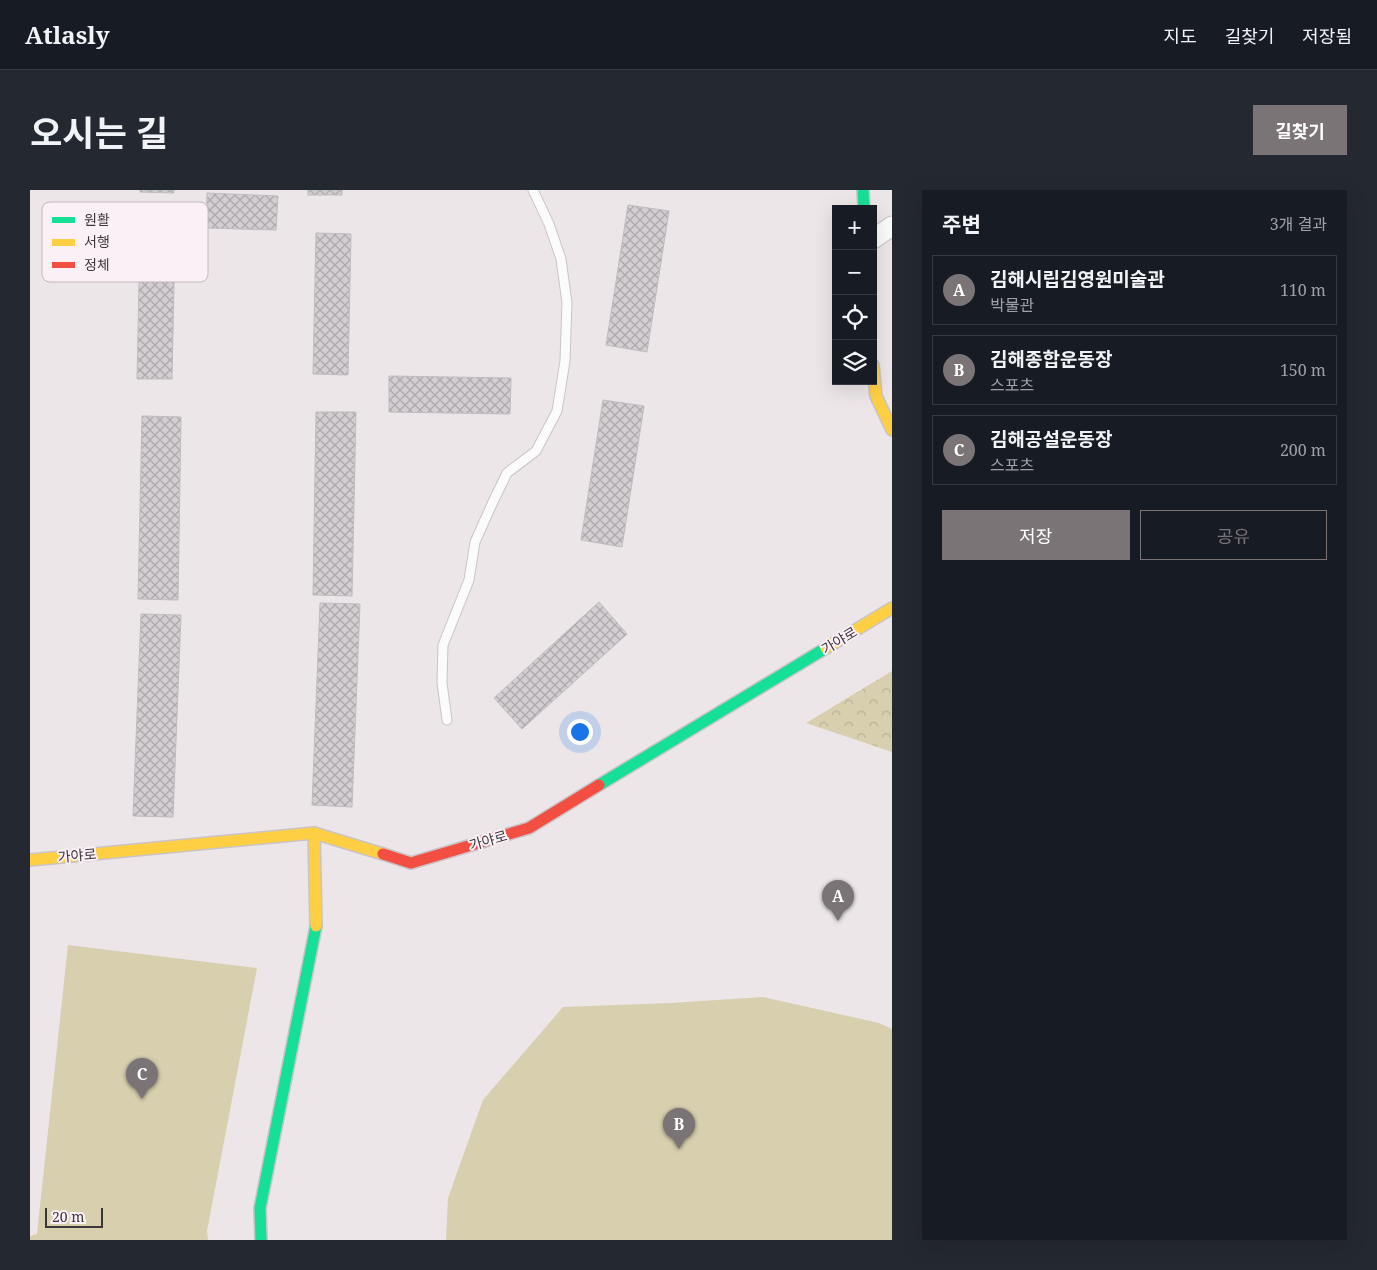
<!DOCTYPE html>
<html lang="ko">
<head>
<meta charset="utf-8">
<style>
  body { margin:0; font-family:"Noto Serif","Noto Sans KR",serif; background:#242831; color:#f1f3f6 }
  .controls { position:absolute; right:15px; top:15px; display:grid; overflow:hidden; border-radius:0px; box-shadow:0 5px 20px #0002 }
  .controls button { width:45px; height:45px; display:grid; place-items:center; padding:0; border:0; border-bottom:1px solid #363941; background:#171b24; color:#f1f3f6; font:25px sans-serif }
  .scale { position:absolute; left:15px; bottom:12px; width:58px; box-sizing:border-box; padding-left:5px; border:2px solid #3c373a; border-top:0; font-size:14px; line-height:18px; white-space:nowrap; color:#3c373a; -webkit-text-stroke:4px #fcf0f7; paint-order:stroke }
  .you { position:absolute; left:549px; top:541px; width:18px; height:18px; margin:-12px; border:4px solid #fff; border-radius:50%; background:#1a73e8; box-shadow:0 0 0 8px #1a73e833 }
  .badge { display:grid; place-items:center; width:32px; height:32px; border-radius:50%; background:#7a7477; color:#fff; font-size:16px; font-weight:700 }
  .pin { position:absolute; translate:-50% -41px; filter:drop-shadow(0 1px 2px #0008) }
  .pin::after { content:''; position:absolute; top:26px; width:18px; height:15px; background:inherit; clip-path:polygon(0 0,100% 0,50% 100%) }
  .list { margin:0; padding:0; list-style:none }
  h2 { display:flex; justify-content:space-between; align-items:center; height:65px; margin:0; padding:0 20px; font-size:21px }
  h2 small { font-size:16px; font-weight:400; color:#9ea1a6 }
  .list li { display:grid; grid-template-columns:32px 1fr auto; gap:15px; align-items:center; box-sizing:border-box; height:70px; margin:0 10px 10px; padding:0 10px; border:1px solid #363941; border-radius:0px }
  .list b { display:block; font-size:19px; white-space:nowrap }
  .list p { margin:0; font-size:16px; white-space:nowrap; color:#9ea1a6 }
  .list em { font-size:16px; font-style:normal; color:#9ea1a6 }
  .actions { display:flex; gap:10px; padding:15px 20px }
  .actions a { flex:1; padding:11px 0; border:1px solid #7a7477; border-radius:0px; text-align:center; font-size:18px; color:#7a7477 }
  .actions .main { background:#7a7477; color:#fff }
  .icon { flex:none; width:28px; height:28px; fill:none; stroke:currentColor; stroke-width:2; stroke-linecap:round; stroke-linejoin:round }
  .map { position:relative; flex:none; width:862px; height:1050px; overflow:hidden; border-radius:0px }
  header { display:flex; align-items:center; gap:30px; box-sizing:border-box; height:70px; padding:0 25px; background:#171b24; border-bottom:1px solid #363941 }
  header strong { font-size:24px }
  nav { display:flex; gap:28px; margin-inline-start:auto; font-size:18px }
  .intro { display:flex; align-items:center; justify-content:space-between; box-sizing:border-box; height:120px; padding:0 30px }
  h1 { margin:0; font-size:35px }
  .button { padding:12px 22px; border-radius:0px; background:#7a7477; color:#fff; font-size:18px; font-weight:700 }
  main { display:flex; gap:30px; padding:0 30px }
  aside { flex:1; background:#171b24; border-radius:0px; box-shadow:0 5px 20px #0002 }
  .map>svg:first-child { display:block }
</style>
</head>
<body>
<header>
<strong>Atlasly</strong>
<nav><a>지도</a><a>길찾기</a><a>저장됨</a></nav>
</header>
<div class="intro"><h1>오시는 길</h1><a class="button">길찾기</a></div>
<main>
<div class="map">
<svg width="862" height="1050" viewBox="0 0 862 1050">
  <defs>
    <pattern id="forest-crowns" width="20" height="18" patternUnits="userSpaceOnUse" patternTransform="scale(1.25)"><rect width="20" height="18" fill="#d7cfad"/><path d="M2 6a3 3 0 1 1 6 0M12 15a3 3 0 1 1 6 0" fill="none" stroke="#b9b296"/></pattern>
    <pattern id="building-cross-hatch" width="8" height="8" patternUnits="userSpaceOnUse" patternTransform="scale(1.25)"><rect width="8" height="8" fill="#d3ced1"/><path d="M0 0l8 8M0 8l8-8" fill="none" stroke="#aca8ab"/></pattern>
  </defs>
  <rect width="100%" height="100%" fill="#ece6e9"/>
  <!-- forest -->
  <polygon fill="url(#forest-crowns)" points="862,481 862,562 776,533"/>
  <!-- pitch -->
  <g fill="#d7cfad">
    <polygon points="38,755 227,778 177,1041 178,1050 0,1050 0,1046 7,1044"/>
    <polygon points="733,807 849,833 862,839 862,1050 416,1050 418,1008 453,910 533,817 641,813"/>
  </g>
  <!-- building -->
  <g fill="url(#building-cross-hatch)" stroke="#bfbbbe">
    <polygon points="110,0 144,0 144,3 110,2"/>
    <rect x="278" y="0" width="34" height="5"/>
    <polygon points="177,3 248,6 246,40 176,38"/>
    <polygon points="598,15 639,21 617,162 576,155"/>
    <polygon points="286,43 321,44 318,185 283,184"/>
    <polygon points="110,48 145,49 142,189 107,189"/>
    <polygon points="359,186 481,188 480,224 359,222"/>
    <polygon points="573,210 614,216 592,357 551,350"/>
    <polygon points="286,222 326,222 322,406 283,405"/>
    <polygon points="112,226 151,227 148,410 108,409"/>
    <polygon points="569,412 597,444 492,539 464,508"/>
    <polygon points="290,413 330,414 322,617 282,615"/>
    <polygon points="111,424 151,425 143,627 103,626"/>
  </g>
  <g fill="none" stroke-linecap="round" stroke-linejoin="round">
    <defs>
      <polyline id="lane" points="417,530 412,493 413,455 439,390 445,352 462,314 477,283 506,261 527,221 535,171 537,113 531,69 519,34 503,0"/>
      <polyline id="street" points="843,49 862,36"/>
      <g id="fast">
        <polyline points="833,0 834,19"/>
        <polyline points="569,595 796,458"/>
        <polyline points="231,1050 230,1018 286,736"/>
      </g>
      <g id="slow">
        <polyline points="843,175 846,206 862,240"/>
        <polyline points="796,458 862,418"/>
        <polyline points="284,643 286,736"/>
        <polyline points="0,670 284,643 353,664"/>
      </g>
      <polyline id="jam" points="353,664 381,673 499,638 569,595"/>
    </defs>
    <!-- lane casing -->
    <use href="#lane" stroke="#c9c4c6" stroke-width="11"/>
    <!-- street casing -->
    <use href="#street" stroke="#c9c4c6" stroke-width="21"/>
    <!-- fast casing -->
    <use href="#fast" stroke="#c9c4c6" stroke-width="14"/>
    <!-- slow casing -->
    <use href="#slow" stroke="#c9c4c6" stroke-width="14"/>
    <!-- jam casing -->
    <use href="#jam" stroke="#c9c4c6" stroke-width="14"/>
    <!-- lane -->
    <use href="#lane" stroke="#fcfbfc" stroke-width="9"/>
    <!-- street -->
    <use href="#street" stroke="#fcfbfc" stroke-width="19"/>
    <!-- fast -->
    <use href="#fast" stroke="#16e098" stroke-width="11"/>
    <!-- slow -->
    <use href="#slow" stroke="#ffcf43" stroke-width="11"/>
    <!-- jam -->
    <use href="#jam" stroke="#f24e42" stroke-width="11"/>
  </g>
  <g text-anchor="middle" dominant-baseline="central" stroke-width="4" stroke-linejoin="round" paint-order="stroke">
    <!-- street labels -->
    <g font-size="14" fill="#3c373a" stroke="#fcf0f7">
      <text transform="translate(809 450) rotate(-31)">가야로</text>
      <text transform="translate(458 650) rotate(-16)">가야로</text>
      <text transform="translate(47 665) rotate(-5)">가야로</text>
    </g>
  </g>
  <!-- legend -->
  <rect x="12" y="12" width="166" height="80" rx="8" fill="#fcf0f7" stroke="#c2b8be" stroke-width="1"/>
  <rect x="22" y="27" width="23" height="6" fill="#16e098"/>
  <rect x="22" y="49" width="23" height="7" fill="#ffcf43"/>
  <rect x="22" y="72" width="23" height="6" fill="#f24e42"/>
  <g font-size="14" fill="#3c373a">
    <text x="54" y="35">원활</text>
    <text x="54" y="57">서행</text>
    <text x="54" y="80">정체</text>
  </g>
</svg>
<div class="controls">
<button>+</button>
<button>−</button>
<button><svg class="icon" aria-label="locate" viewBox="0 0 24 24"><circle cx="12" cy="12" r="6"/><path d="M12 2v4M12 18v4M2 12h4M18 12h4"/></svg></button>
<button><svg class="icon" aria-label="layers" viewBox="0 0 24 24"><path d="M12 4l9 5-9 5-9-5zM3 14l9 5 9-5"/></svg></button>
</div>
<div class="scale">20 m</div>
<div class="you"></div>
<div class="pin badge" style="left:808px;top:731px">A</div>
<div class="pin badge" style="left:649px;top:959px">B</div>
<div class="pin badge" style="left:112px;top:909px">C</div>
</div>
<aside>
<h2>주변<small>3개 결과</small></h2>
<ul class="list">
<li><span class="badge">A</span><div><b>김해시립김영원미술관</b><p>박물관</p></div><em>110 m</em></li>
<li><span class="badge">B</span><div><b>김해종합운동장</b><p>스포츠</p></div><em>150 m</em></li>
<li><span class="badge">C</span><div><b>김해공설운동장</b><p>스포츠</p></div><em>200 m</em></li>
</ul>
<div class="actions"><a class="main">저장</a><a>공유</a></div>
</aside>
</main>
</body>
</html>
